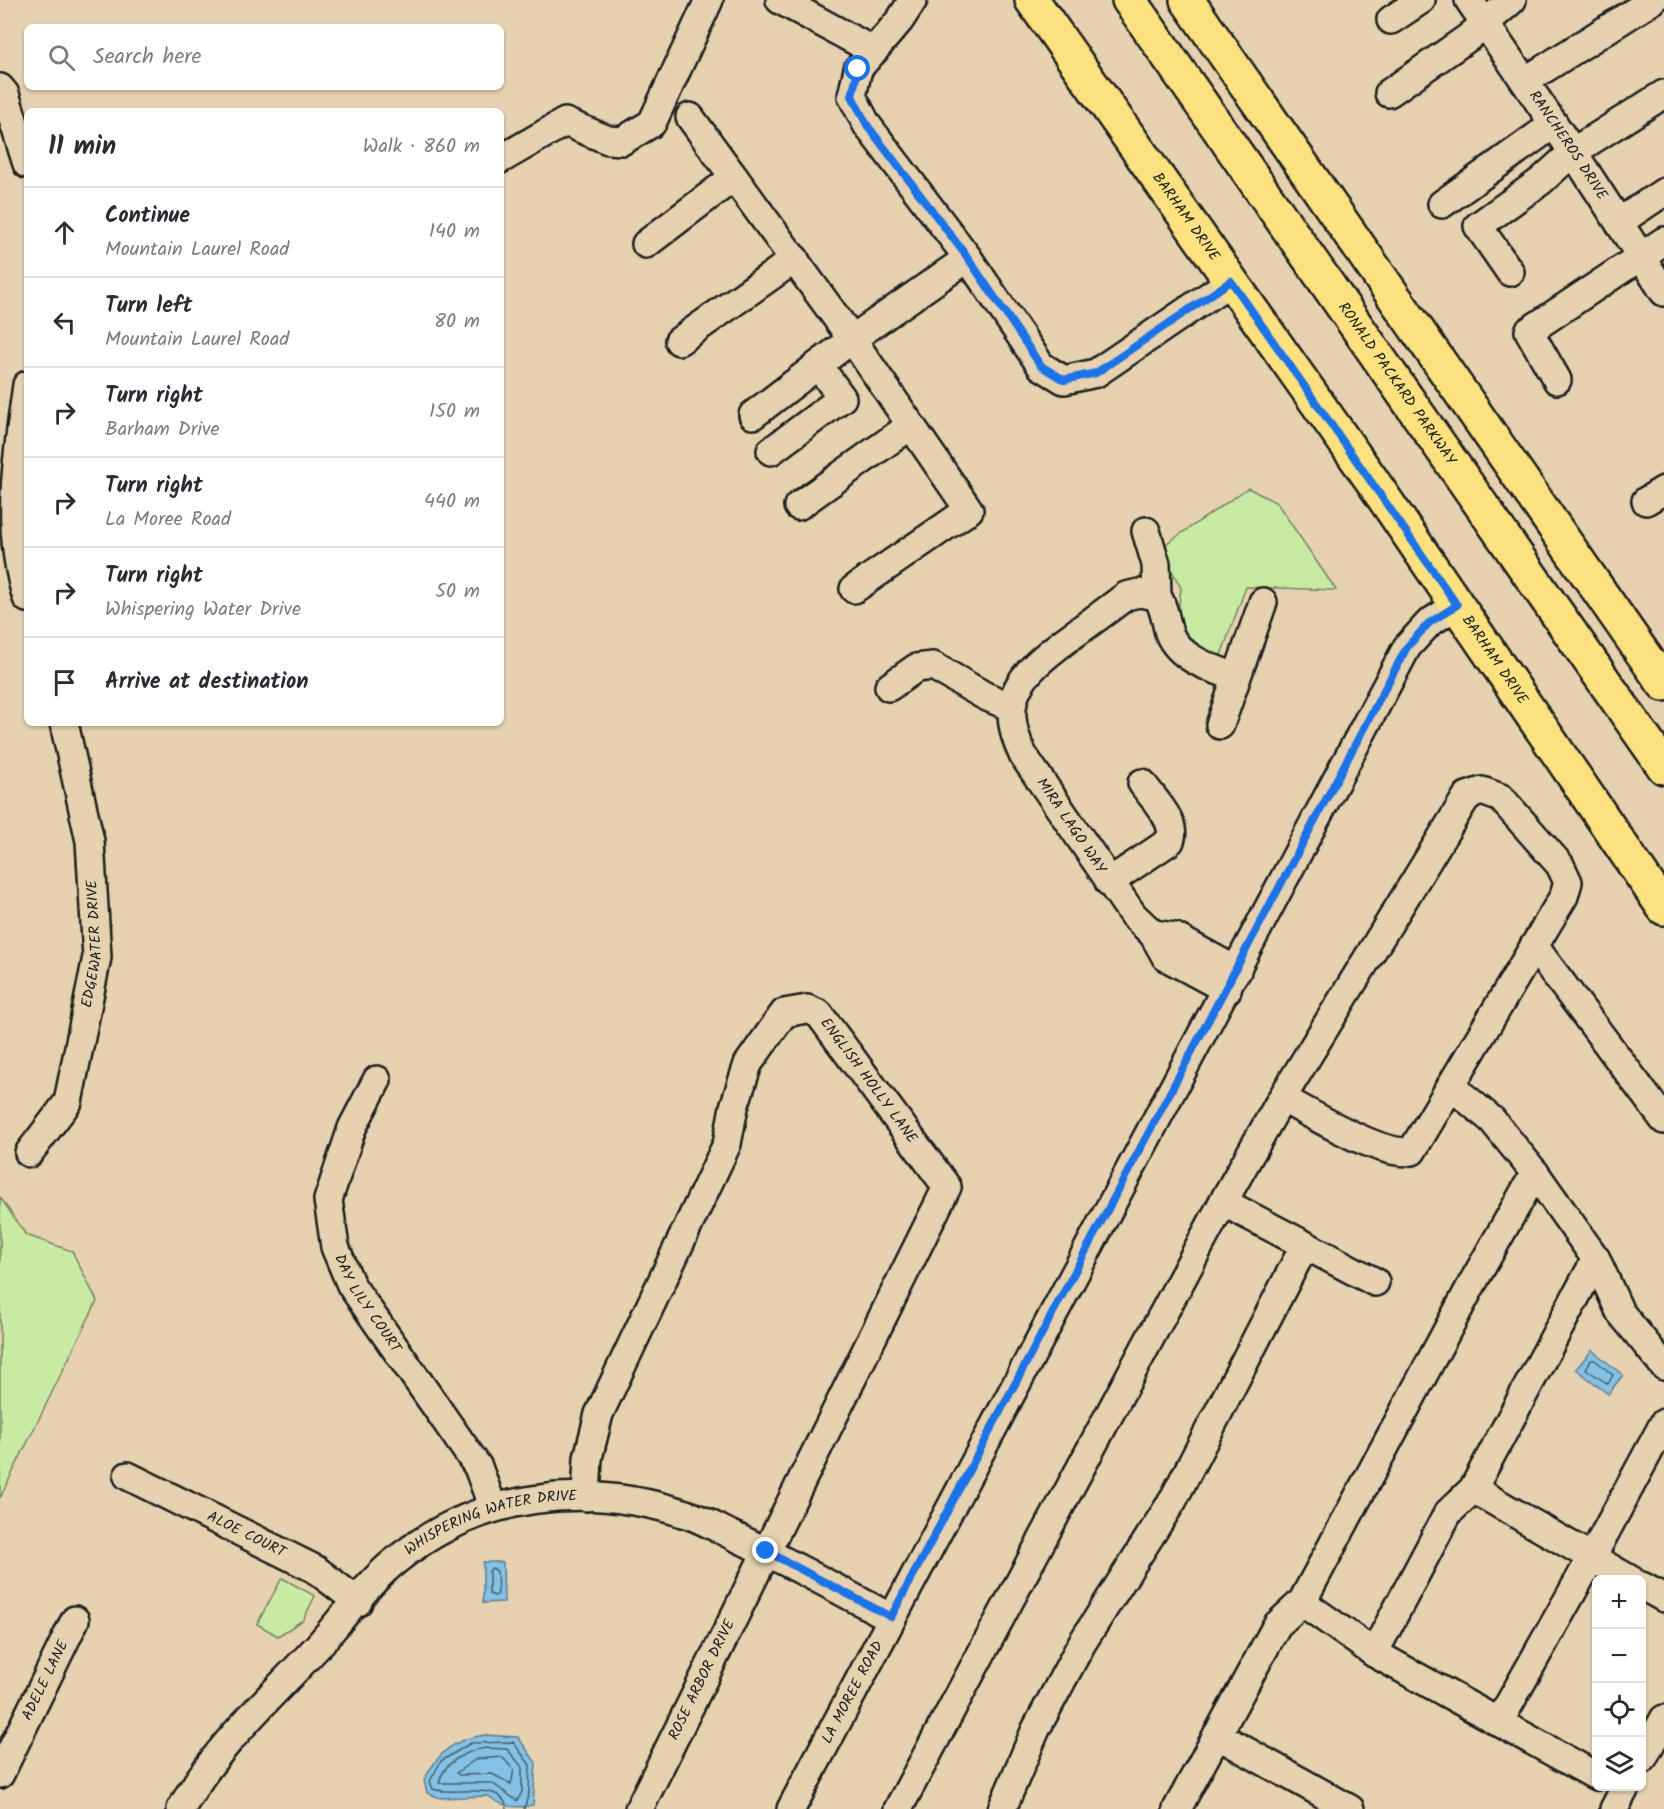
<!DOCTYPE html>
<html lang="en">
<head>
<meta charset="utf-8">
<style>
  body { margin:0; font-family:Kalam,sans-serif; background:#f7f7f7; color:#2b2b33 }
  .controls { position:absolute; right:18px; bottom:18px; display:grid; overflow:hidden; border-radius:9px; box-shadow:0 2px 4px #0004 }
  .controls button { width:54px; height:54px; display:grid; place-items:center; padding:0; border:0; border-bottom:2px solid #e1e1e2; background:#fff; color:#2b2b33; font:30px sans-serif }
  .stop { position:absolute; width:18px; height:18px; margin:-14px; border:4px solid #1a73e8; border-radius:50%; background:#fff }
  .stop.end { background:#1a73e8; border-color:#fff; box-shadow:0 2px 6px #0008 }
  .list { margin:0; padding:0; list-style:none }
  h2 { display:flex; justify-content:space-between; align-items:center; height:78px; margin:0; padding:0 24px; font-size:26px }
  h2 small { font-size:20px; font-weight:400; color:#7c7c81 }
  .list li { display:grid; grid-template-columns:39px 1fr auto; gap:18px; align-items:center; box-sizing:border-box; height:90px; padding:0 24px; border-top:2px solid #e1e1e2 }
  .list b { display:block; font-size:22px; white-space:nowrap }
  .list p { margin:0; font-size:20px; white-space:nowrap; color:#7c7c81 }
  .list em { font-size:20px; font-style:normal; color:#7c7c81 }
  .icon { flex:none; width:33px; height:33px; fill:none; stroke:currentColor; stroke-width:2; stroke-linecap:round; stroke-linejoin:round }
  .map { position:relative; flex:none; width:1664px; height:1809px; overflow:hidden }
  .search { position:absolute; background:#fff; box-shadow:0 2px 4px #0004; left:24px; top:24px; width:480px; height:66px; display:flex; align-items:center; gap:15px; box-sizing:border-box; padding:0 21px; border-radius:9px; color:#7c7c81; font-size:22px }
  .panel { position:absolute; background:#fff; box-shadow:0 2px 4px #0004; left:24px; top:108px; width:480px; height:618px; border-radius:9px }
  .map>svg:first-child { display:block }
</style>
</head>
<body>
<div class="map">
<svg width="1664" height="1809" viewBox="0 0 1664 1809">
  <rect width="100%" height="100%" fill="#e6d2b0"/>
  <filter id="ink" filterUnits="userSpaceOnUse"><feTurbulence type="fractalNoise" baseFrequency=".0167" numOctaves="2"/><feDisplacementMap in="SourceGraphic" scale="12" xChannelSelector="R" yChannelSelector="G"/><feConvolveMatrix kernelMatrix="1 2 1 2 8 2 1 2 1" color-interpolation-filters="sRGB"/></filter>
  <g filter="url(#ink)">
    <!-- green -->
    <g fill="#c8eaa3" stroke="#728360" stroke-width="1.5">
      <polygon points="1248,488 1277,503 1336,590 1246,587 1221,655 1207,654 1176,630 1181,588 1160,548"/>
      <polygon points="0,1197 26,1235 72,1251 97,1301 0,1498"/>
      <polygon points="282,1578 315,1596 303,1620 278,1636 257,1624"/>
    </g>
    <!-- water -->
    <g fill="#84c1e4" stroke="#5a7f94" stroke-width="1.5">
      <polygon points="1592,1350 1623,1375 1608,1394 1576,1369"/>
      <polygon points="483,1562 503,1562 504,1602 483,1603"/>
      <path d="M485,1735L518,1737L536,1763L533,1805C515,1809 503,1807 488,1796L440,1798L427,1793L424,1780C438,1753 453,1739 485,1735Z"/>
    </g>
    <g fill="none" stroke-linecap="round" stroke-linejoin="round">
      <!-- shore -->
      <g stroke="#465e6c" stroke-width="1.5">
        <polygon points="1591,1360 1595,1360 1613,1375 1608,1384 1586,1369"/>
        <polygon points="492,1568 497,1571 498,1594 495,1596 489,1594 489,1571"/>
        <path d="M486,1748L507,1749L522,1767V1792L517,1801L492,1783H439C443,1762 466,1751 486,1748Z"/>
        <polygon points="502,1757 514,1770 511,1784 492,1774 459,1775 456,1773 476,1759"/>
        <path d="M507,1809C503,1779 453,1797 433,1789L430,1781L441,1761L471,1743L513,1742L530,1765L529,1793L524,1809"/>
      </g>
      <defs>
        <g id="minor">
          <polyline points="780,0 874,51"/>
          <polyline points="913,0 900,20 858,69 852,96 867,125 968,258 1041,366 1064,380 1096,373 1231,281"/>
          <path id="s1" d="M1469,0L1573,152L1664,292"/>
          <polyline points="1391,20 1421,0"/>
          <polyline points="1525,81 1653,0"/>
          <polyline points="0,88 5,94 27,164"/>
          <polyline points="1389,93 1469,37 1512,0"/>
          <polyline points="690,117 852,339 753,415"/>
          <polyline points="501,159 565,122 608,140 622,141 652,123 709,0"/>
          <polyline points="1442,204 1554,124"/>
          <polyline points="1619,222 1664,192"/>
          <polyline points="646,244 734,177"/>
          <polyline points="1510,272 1478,226 1541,181 1573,152 1664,94"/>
          <polyline points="679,341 795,259"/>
          <polyline points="1557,380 1529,331 1664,241"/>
          <path d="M27,385C17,457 5,527 27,598"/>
          <polyline points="771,451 842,398 818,365"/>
          <polyline points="1646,501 1664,490"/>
          <polyline points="798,506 910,426"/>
          <polyline points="1146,531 1156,564 1157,596"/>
          <polyline points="854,589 969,510 852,339 968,258"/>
          <polyline points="889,687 916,668 933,666 985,696 1011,707"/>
          <polyline points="1220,725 1263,602"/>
          <path d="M1109,882L1170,841C1178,822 1153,799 1142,783"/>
          <path d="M1153,934L1133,915L1023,755C996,698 1021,674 1066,640C1086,626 1106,611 1126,596L1139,593L1157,596C1165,609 1165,619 1169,633C1179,659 1213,669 1236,677"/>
          <polyline points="1534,946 1664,1120"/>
          <polyline points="1227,990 1166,957 1153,934 1175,937 1237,971"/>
          <path id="s2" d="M377,1080L352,1128L328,1200L335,1247L351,1285L478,1467L493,1508"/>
          <polyline points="1451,1086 1492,1120 1535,1173 1596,1259 1620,1312 1664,1366"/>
          <path id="s3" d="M29,1153L68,1102L97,957L90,841L64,723"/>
          <polyline points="1223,1202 1375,1282"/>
          <path id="s4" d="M128,1476L315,1569L358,1602"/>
          <polyline points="1473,1489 1631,1580"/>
          <path id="s5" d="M586,1497L588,1458L599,1414L727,1144L734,1107L748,1064L784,1013L807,1009L819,1014L947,1187L639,1809"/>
          <polyline points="1642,1586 1664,1598"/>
          <polyline points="1302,1602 1374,1653 1596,1776"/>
          <polyline points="1374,1653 1448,1513 1473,1489 1596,1259"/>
          <polyline points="1499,1722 1592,1557 1664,1423"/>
          <polyline points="1217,1735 1350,1809"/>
          <polyline points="1642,1760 1664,1719"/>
          <path id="s6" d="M0,1774L75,1620"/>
          <path id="s7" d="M181,1809C214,1748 271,1697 318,1646C341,1620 368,1583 394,1562C479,1492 586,1481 689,1515C706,1521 722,1531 738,1538C790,1563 841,1591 891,1618"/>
          <path id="s8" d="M791,1809L1407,647L1429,623L1457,605"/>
          <path d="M898,1809L1223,1202L1282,1098L1467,796L1482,791L1501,798L1560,865L1568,882L1564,896L1412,1151C1384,1158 1309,1113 1282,1098"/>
          <polyline points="1002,1809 1036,1729 1082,1643 1173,1500 1305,1245"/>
          <polyline points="1177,1809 1277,1625 1302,1602 1472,1284 1535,1173"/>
          <polyline points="1614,1809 1626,1786"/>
        </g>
        <g id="major">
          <path id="s9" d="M1032,0L1371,479L1664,908"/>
        </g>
        <g id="highway">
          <path id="s10" d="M1129,0L1664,767"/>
          <polyline points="1187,0 1664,684"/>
        </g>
      </defs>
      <!-- minor casing -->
      <use href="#minor" stroke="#1c1c1c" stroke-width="32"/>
      <!-- major casing -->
      <use href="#major" stroke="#1c1c1c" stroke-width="38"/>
      <!-- highway casing -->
      <use href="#highway" stroke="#1c1c1c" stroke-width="38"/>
      <!-- minor -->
      <use href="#minor" stroke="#e6d2b0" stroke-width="27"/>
      <!-- major -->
      <use href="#major" stroke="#fbe180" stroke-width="33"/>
      <!-- highway -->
      <use href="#highway" stroke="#fbe180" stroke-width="33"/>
    </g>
  </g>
  <g fill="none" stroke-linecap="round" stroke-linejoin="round" filter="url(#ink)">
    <!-- route -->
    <polyline stroke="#1a73e8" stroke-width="8" points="766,1551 891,1617 1407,647 1429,623 1457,605 1231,281 1096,373 1064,380 1041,366 968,258 867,125 852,96 858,69"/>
  </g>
  <g text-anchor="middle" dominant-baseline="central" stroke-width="4.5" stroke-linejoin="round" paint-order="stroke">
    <!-- street labels -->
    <g font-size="15" fill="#1c1c1c" stroke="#e6d2b0">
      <text stroke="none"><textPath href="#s1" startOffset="176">RANCHEROS DRIVE</textPath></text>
      <text stroke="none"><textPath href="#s9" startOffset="266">BARHAM DRIVE</textPath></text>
      <text stroke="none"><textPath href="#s10" startOffset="468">RONALD PACKARD PARKWAY</textPath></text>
      <text stroke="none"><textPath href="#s9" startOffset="806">BARHAM DRIVE</textPath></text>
      <text transform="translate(1071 826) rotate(56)">MIRA LAGO WAY</text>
      <text stroke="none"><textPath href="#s3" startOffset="225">EDGEWATER DRIVE</textPath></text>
      <text stroke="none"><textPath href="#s5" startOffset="648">ENGLISH HOLLY LANE</textPath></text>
      <text stroke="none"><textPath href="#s2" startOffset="243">DAY LILY COURT</textPath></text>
      <text stroke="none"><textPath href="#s7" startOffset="434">WHISPERING WATER DRIVE</textPath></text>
      <text stroke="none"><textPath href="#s4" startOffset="132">ALOE COURT</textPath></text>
      <text transform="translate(702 1680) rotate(-64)">ROSE ARBOR DRIVE</text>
      <text stroke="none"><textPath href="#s6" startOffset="104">ADELE LANE</textPath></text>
      <text stroke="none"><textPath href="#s8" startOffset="132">LA MOREE ROAD</textPath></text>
    </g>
  </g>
</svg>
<div class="controls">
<button>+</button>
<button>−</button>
<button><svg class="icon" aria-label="locate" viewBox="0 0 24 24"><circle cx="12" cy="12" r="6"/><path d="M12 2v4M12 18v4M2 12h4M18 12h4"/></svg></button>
<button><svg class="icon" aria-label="layers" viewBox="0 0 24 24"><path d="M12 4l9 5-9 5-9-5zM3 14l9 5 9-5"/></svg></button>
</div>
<div class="stop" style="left:858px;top:69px"></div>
<div class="stop end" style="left:766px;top:1551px"></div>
<div class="search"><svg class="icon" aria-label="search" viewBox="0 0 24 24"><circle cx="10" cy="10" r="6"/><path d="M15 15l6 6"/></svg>Search here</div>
<section class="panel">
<h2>11 min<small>Walk · 860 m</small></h2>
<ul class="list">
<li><svg class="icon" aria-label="ahead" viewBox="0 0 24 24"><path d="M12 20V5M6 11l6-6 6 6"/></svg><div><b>Continue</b><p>Mountain Laurel Road</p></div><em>140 m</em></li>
<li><svg class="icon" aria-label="left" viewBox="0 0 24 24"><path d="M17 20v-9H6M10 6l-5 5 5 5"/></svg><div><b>Turn left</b><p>Mountain Laurel Road</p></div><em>80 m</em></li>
<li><svg class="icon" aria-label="right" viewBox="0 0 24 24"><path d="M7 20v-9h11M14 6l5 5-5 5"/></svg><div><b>Turn right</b><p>Barham Drive</p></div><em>150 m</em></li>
<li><svg class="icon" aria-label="right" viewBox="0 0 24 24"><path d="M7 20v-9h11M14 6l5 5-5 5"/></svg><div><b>Turn right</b><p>La Moree Road</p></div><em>440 m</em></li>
<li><svg class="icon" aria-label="right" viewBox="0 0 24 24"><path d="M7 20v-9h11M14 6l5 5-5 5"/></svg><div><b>Turn right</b><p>Whispering Water Drive</p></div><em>50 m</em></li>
<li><svg class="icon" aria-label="arrive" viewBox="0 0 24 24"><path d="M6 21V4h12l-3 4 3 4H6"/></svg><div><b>Arrive at destination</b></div></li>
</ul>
</section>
</div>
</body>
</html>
